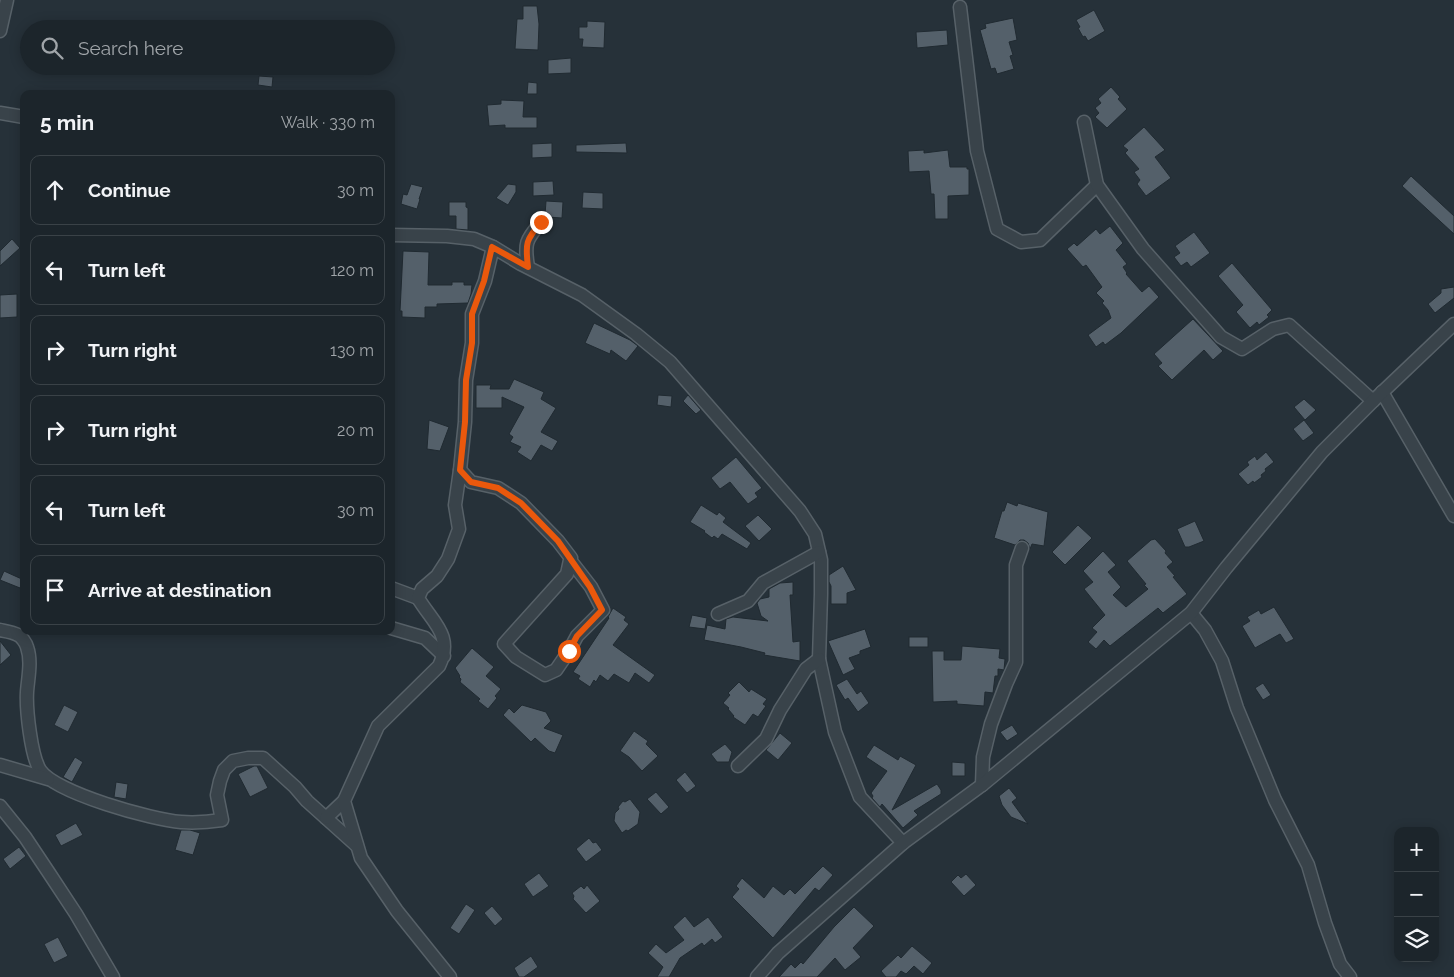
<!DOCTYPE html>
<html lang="en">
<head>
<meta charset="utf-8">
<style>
  body { margin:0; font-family:Raleway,sans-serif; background:#252d33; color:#f1f3f6 }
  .controls { position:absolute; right:15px; bottom:15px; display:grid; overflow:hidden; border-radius:10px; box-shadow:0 2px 12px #0003 }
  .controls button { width:45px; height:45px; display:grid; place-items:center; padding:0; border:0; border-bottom:1px solid #3a4247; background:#1c252b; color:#f1f3f6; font:25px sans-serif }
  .stop { position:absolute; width:15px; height:15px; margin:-11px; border:4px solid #ea580c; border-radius:50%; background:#fff }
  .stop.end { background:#ea580c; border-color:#fff; box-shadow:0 1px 5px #0008 }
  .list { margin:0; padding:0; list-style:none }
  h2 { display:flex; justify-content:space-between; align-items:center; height:65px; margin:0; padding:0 20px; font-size:21px }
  h2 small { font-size:16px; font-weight:400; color:#a0a5a9 }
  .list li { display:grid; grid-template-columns:32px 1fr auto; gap:15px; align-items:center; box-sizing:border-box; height:70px; margin:0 10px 10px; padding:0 10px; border:1px solid #3a4247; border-radius:10px }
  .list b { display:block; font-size:19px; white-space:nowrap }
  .list em { font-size:16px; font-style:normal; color:#a0a5a9 }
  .icon { flex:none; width:28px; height:28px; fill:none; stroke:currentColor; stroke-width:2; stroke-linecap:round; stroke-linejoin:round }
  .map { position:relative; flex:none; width:1454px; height:977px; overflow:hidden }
  .search { position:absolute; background:#1c252b; box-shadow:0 2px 12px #0003; left:20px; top:20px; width:375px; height:55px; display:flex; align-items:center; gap:12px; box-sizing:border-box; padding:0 18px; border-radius:28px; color:#a0a5a9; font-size:19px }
  .panel { position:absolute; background:#1c252b; box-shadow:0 2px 12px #0003; left:20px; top:90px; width:375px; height:545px; border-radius:10px }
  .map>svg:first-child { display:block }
</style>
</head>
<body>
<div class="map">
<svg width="1454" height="977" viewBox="0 0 1454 977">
  <rect width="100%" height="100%" fill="#263139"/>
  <!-- building -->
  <g fill="#54606a" stroke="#202a31">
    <polygon points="523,6 537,6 539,24 538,50 515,49 517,19 523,19"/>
    <polygon points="1094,10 1105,31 1088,41 1085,36 1083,37 1078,28 1080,27 1076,20"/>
    <polygon points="1013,18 1017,40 1009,42 1013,55 1010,56 1014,69 997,74 995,68 991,69 980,30 986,28 985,24"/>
    <polygon points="587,21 605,22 604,48 582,47 583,39 579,39 579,27 587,27"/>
    <polygon points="947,30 948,45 917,48 916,32"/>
    <polygon points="571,58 571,73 548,74 548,60"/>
    <polygon points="259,76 273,77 272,87 258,85"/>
    <polygon points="528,82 537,83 537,94 527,94"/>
    <polygon points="1111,87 1120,97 1118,99 1127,109 1107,128 1095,117 1099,113 1095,108 1101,103 1098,99"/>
    <polygon points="501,100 524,101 523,117 537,117 537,128 505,128 505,125 489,126 487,105 501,104"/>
    <polygon points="1144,127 1165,150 1155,157 1171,178 1146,196 1137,184 1140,180 1134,172 1139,169 1125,153 1128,150 1123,146"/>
    <polygon points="552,143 552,157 532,158 532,144"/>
    <polygon points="626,143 627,153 576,152 576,145"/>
    <polygon points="924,150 924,153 948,150 950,167 967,167 967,169 969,169 969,195 948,196 948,219 935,219 934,194 931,194 929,171 909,172 908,151"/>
    <polygon points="1411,176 1454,216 1454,234 1402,186"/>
    <polygon points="553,181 554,195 533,196 533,182"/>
    <polygon points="411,184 423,187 419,199 420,199 417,209 401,204 403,194 407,195"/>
    <polygon points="508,184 516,185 516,192 508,205 496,198"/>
    <polygon points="583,192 603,193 603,209 582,208"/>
    <polygon points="546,201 563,202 562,218 547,217 545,215"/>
    <polygon points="449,202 466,202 466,207 468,208 468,230 456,229 456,216 449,216"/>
    <polygon points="1110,226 1123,243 1116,250 1127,264 1123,267 1127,273 1126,274 1142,292 1149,286 1159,297 1121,333 1105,345 1103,342 1096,347 1088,335 1111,318 1108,310 1102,303 1104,301 1096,293 1102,287 1086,265 1083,267 1067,249 1074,243 1077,246 1096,229 1100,234"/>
    <polygon points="1194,232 1210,253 1191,267 1187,262 1181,266 1174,257 1180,253 1175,246"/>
    <polygon points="12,239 20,248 0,266 0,251"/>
    <polygon points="403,251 429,252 428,285 452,285 452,282 464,282 464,285 472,285 471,294 468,303 437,304 437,307 425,307 425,318 402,317 402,311 400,311"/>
    <polygon points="1232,263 1272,310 1267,315 1269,317 1259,325 1257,322 1250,328 1236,312 1243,305 1218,276"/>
    <polygon points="1454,287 1454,298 1435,313 1428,304 1441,293 1441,289"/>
    <polygon points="17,294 17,317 0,318 0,295"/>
    <polygon points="1193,319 1223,351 1213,360 1204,350 1172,380 1158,366 1162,363 1154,354"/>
    <polygon points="594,323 630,340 638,346 626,361 611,350 610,354 585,343"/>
    <polygon points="514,379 544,392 541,399 556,408 541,432 558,441 552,451 541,445 531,461 517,452 521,447 510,442 513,437 509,434 524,407 502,397 502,408 476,408 476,385 491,385 490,389 509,389"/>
    <polygon points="658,395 672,396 671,407 657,405"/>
    <polygon points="688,395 701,410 696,414 683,401"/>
    <polygon points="1304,399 1316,410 1305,420 1294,407"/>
    <polygon points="429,420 449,427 440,451 427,449"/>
    <polygon points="1304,420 1314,433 1303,441 1293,429"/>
    <polygon points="1266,452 1274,462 1265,469 1266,471 1261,475 1262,477 1254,483 1253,481 1248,485 1238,474 1249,465 1247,462 1255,456 1257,460"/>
    <polygon points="736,457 762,488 755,493 758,497 748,504 730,482 720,489 711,478"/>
    <polygon points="1007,502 1017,506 1018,503 1048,512 1044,546 1032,544 1030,549 1028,543 1024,540 1020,540 1015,545 994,538 1002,511 1004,511"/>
    <polygon points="701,505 717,515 719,512 726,518 723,522 751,543 747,549 722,534 718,539 714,536 712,538 704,532 705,531 690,522"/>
    <polygon points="758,515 772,529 759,541 745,526"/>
    <polygon points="1195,521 1204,541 1189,547 1185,547 1177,529"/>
    <polygon points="1078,525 1092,538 1065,565 1052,552"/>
    <polygon points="1155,539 1166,551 1165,553 1173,562 1167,567 1175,576 1173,577 1187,594 1163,613 1158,608 1110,646 1104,640 1096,649 1088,642 1097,632 1092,628 1105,615 1084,589 1093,582 1083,571 1103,551 1116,565 1108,572 1121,587 1113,595 1126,607 1148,589 1144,585 1146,584 1127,561 1151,540"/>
    <polygon points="843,566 856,590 847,593 847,604 831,604 831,586 829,582 829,575"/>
    <polygon points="4,571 24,580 20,588 0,580"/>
    <polygon points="793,582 793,595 790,595 793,642 800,641 800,661 764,655 765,653 741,647 704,640 707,625 725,629 726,619 733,617 768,621 761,616 757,603 760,599 769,597 769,589 780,583"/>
    <polygon points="1274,607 1294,639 1286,643 1280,634 1255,648 1242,626 1250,621 1247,617 1259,610 1261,614"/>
    <polygon points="613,608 626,617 624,620 629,624 613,645 655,675 649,683 635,673 629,683 614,674 608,681 600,675 596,682 594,680 590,687 578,679 580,676 573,672 609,618 608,617"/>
    <polygon points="692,615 707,618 705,629 689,627"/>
    <polygon points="865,629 871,647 860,651 860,654 849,658 855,669 843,675 828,641"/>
    <rect x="909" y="637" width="19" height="10"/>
    <polygon points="0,641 11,655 0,665"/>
    <polygon points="962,646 1000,649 999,658 1005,659 1004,670 998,669 998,676 995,676 993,693 985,692 984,706 957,704 957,701 933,702 932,651 944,651 944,660 961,660"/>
    <polygon points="472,648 494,667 486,676 501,689 495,696 497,698 488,709 478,701 480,699 460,682 461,679 459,677 460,676 455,668"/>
    <polygon points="847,679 857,694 861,691 869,703 858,712 848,698 845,700 836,685"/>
    <polygon points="739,682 749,692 751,689 767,699 763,704 766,706 758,717 753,714 745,725 733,717 734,716 728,709 729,708 723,703 730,695 728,693"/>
    <polygon points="1263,683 1271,695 1263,700 1255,688"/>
    <polygon points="64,705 78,712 68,732 54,725"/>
    <polygon points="522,705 546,712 551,721 544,728 563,735 555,753 549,751 535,738 531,742 503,715 509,708 514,713"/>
    <polygon points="1012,725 1018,734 1007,741 1000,732"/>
    <polygon points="634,731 648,741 646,744 658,756 642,771 629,757 620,751"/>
    <polygon points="780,733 792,743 778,760 766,750"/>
    <polygon points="725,744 732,752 729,762 717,762 711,754"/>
    <polygon points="874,745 898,760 900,756 916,765 892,810 937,784 941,790 941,794 914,811 918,815 903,828 882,804 880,807 872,798 873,796 871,793 887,771 866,757"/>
    <polygon points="75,757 83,762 72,782 63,777"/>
    <polygon points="952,762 965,763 965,776 952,776"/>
    <polygon points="254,766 257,766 268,788 250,797 238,774"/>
    <polygon points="685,772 696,786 687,793 676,780"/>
    <polygon points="116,782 128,784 126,799 114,797"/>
    <polygon points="1009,788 1017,798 1012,802 1028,824 1011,817 1002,805 999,796"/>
    <polygon points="656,792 669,807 661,814 647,799"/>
    <polygon points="630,799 640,812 638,824 628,831 626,830 622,833 614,821 615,813 619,809 618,807 623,801 625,802"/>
    <polygon points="76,823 83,835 61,846 55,835"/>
    <polygon points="181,830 190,830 200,833 193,855 175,850"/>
    <polygon points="589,838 593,843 596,842 602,850 586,862 576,849"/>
    <polygon points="19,847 26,856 10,869 3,859"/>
    <polygon points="823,866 833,875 819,891 815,888 773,938 732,897 739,889 736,886 742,878 764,898 773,886 784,895 790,889 795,894"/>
    <polygon points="539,873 549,886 533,897 524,884"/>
    <polygon points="966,874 976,885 964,896 951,882 958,875 961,878"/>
    <polygon points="587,885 600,901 586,913 573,899 574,896 572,893 581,886 584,889"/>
    <polygon points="466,904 475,910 459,934 450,928"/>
    <polygon points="492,906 503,919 495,926 484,913"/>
    <polygon points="854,907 874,926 853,948 861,957 845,970 835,958 817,977 779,977 791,964 795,968 801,962 803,964 834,927"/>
    <polygon points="685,916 694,927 708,917 723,937 715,943 712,939 704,946 702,943 680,958 669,977 657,977 663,967 648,953 656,944 666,953 684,940 673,927"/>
    <polygon points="58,937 68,956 54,963 44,944"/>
    <polygon points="912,946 932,963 923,974 914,966 906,974 901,971 896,977 886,977 881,971 898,955 901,958"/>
    <polygon points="531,956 538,967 524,977 519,977 514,968"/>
  </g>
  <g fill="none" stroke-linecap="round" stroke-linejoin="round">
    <defs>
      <g id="street">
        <polyline points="960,7 977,151 997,229 1021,242 1040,240 1097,185"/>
        <polyline points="0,31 7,0"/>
        <polyline points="0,113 24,117"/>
        <polyline points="1084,122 1097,185 1143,249 1221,337 1242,349 1273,329 1289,325 1373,401"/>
        <polyline points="391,235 447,236 474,239 493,247 521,264 582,295 636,334 670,362 800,511 815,534 821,560 821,594 819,659 835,732 860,797 903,843"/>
        <path d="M528,267C524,243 526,240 541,222"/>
        <polyline points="1382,392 1454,516"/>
        <polyline points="460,470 471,482 498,488 521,503 558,541 571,558 570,560 567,574 504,644 516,657 545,675 556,670 569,651 577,636 603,610 591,587 570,560"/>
        <polyline points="391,588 418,598"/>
        <polyline points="1191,613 1205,630 1222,661 1237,708 1275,800 1308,865 1325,923 1340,964 1350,977"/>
        <polyline points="718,614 748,601 763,583 819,552"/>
        <polyline points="391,628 425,638 444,656"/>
        <path d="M0,630C5,631 13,632 18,635C21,636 26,643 27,647C32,661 28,678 27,692C26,709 31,756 40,770C55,793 153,820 181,822C195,823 209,822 222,820L217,795L220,781L224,770L233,761L248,758H263L295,787L307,801L356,845"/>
        <polyline points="0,765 48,779"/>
        <polyline points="738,766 766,739 780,710 806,669 819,659"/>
        <polyline points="982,785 983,757 991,724 1006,684 1016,662 1016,565 1022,548"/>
        <polyline points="0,806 25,837 49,873 76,914 113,977"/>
        <polyline points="326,818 344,801"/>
        <path d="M450,977L397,911L361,858L344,801L378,726L439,666C454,635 432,622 418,598L422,589L437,576L448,559L459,529L455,505L460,470L465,422L466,380L472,343V314L485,281L493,247"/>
        <polyline points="757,977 778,953 903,843 982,785 1191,613 1226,568 1322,452 1373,401 1454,324"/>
      </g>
    </defs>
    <!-- street casing -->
    <use href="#street" stroke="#576168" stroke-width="15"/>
    <!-- street -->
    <use href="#street" stroke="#39434a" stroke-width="12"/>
  </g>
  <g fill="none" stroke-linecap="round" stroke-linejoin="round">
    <!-- route -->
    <path stroke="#ea580c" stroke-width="6" d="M541,222C526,240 525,243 528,267L492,247L484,281L472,314V343L466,380L465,422L460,470L471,482L498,488L521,503L558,541L590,587L602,610L577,636L569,651"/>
  </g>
</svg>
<div class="controls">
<button>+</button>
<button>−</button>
<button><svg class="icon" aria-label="layers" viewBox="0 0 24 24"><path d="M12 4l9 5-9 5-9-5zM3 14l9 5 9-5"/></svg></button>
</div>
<div class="stop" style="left:569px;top:651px"></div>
<div class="stop end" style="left:541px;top:222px"></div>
<div class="search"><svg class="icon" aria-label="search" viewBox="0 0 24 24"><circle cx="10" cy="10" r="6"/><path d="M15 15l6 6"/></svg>Search here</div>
<section class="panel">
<h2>5 min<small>Walk · 330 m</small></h2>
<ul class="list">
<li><svg class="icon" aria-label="ahead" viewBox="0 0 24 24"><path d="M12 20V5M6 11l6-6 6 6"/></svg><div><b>Continue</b></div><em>30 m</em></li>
<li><svg class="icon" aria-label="left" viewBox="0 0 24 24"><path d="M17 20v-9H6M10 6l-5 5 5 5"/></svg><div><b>Turn left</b></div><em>120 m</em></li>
<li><svg class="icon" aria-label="right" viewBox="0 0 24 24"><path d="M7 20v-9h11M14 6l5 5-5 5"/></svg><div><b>Turn right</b></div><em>130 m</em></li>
<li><svg class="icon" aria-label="right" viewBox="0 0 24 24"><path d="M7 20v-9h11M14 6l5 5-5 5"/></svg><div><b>Turn right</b></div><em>20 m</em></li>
<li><svg class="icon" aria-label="left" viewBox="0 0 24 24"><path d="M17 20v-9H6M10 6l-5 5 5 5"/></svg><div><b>Turn left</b></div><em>30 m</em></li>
<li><svg class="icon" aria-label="arrive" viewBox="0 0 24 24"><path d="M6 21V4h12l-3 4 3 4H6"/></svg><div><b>Arrive at destination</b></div></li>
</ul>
</section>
</div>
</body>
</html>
